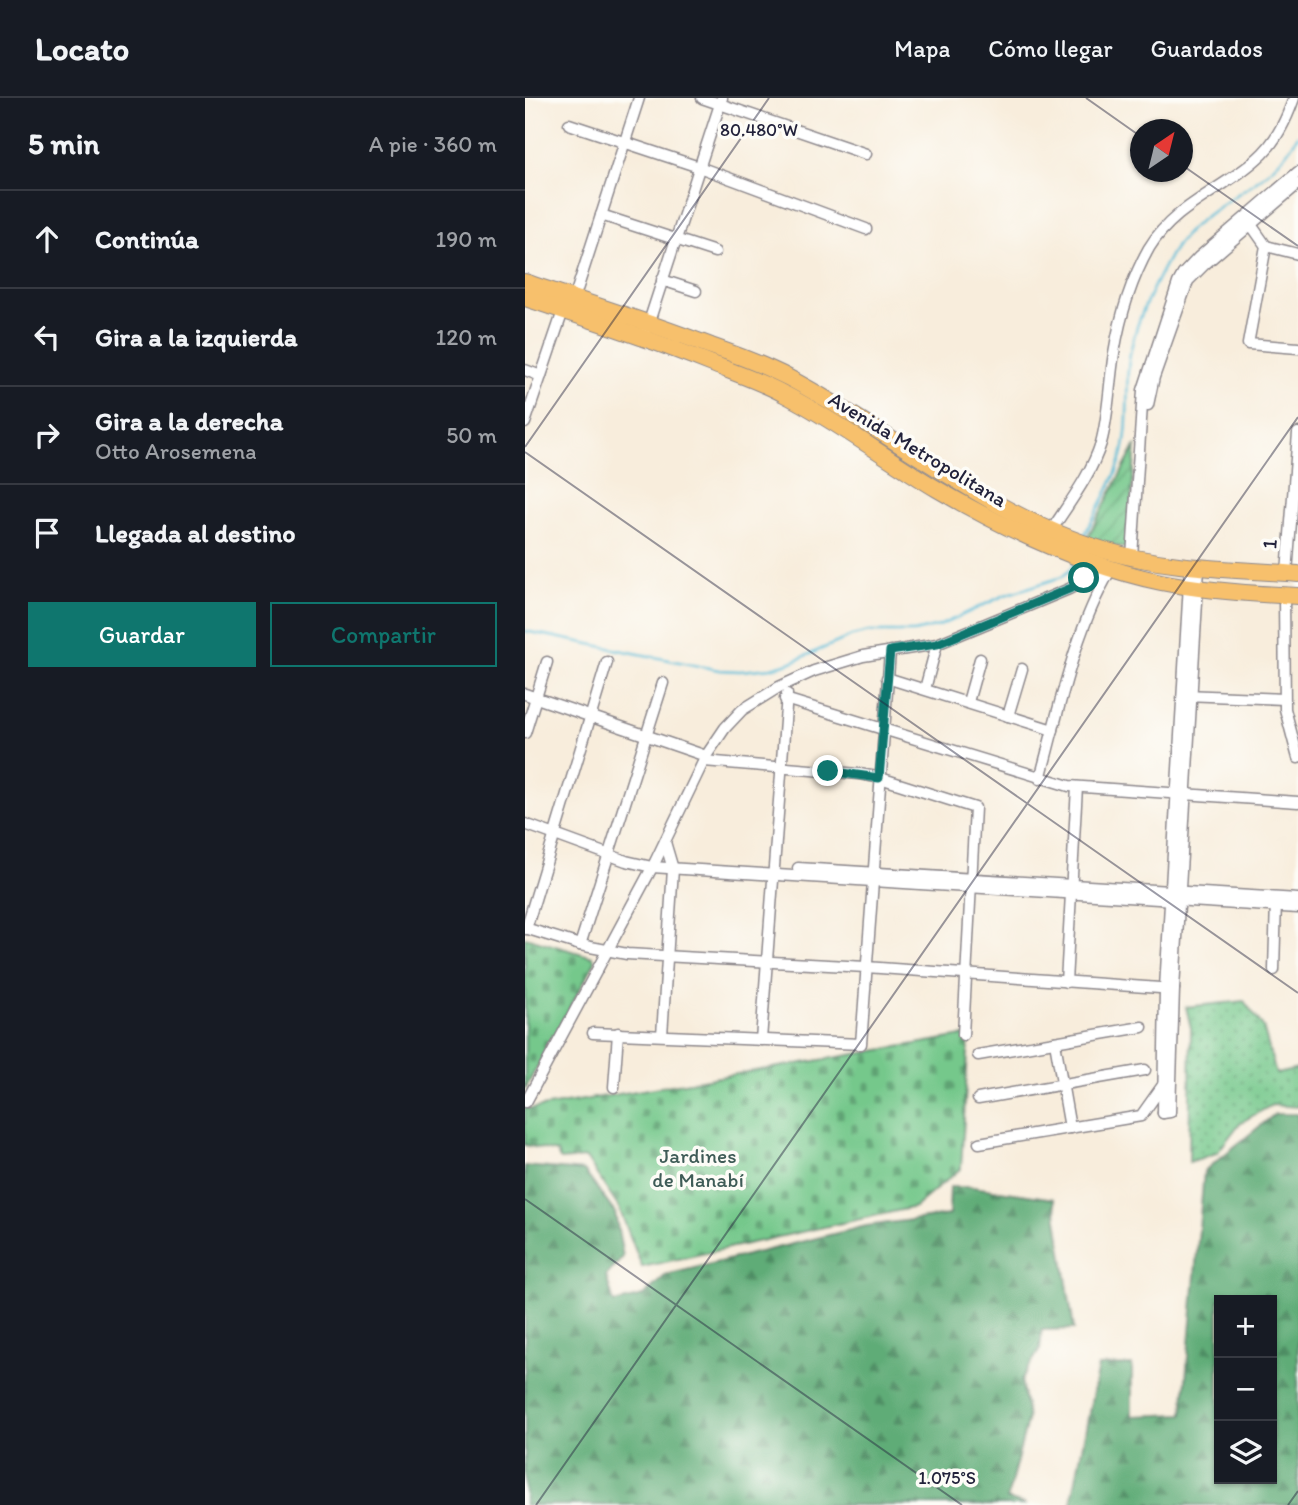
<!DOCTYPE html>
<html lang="es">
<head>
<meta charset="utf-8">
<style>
  body { margin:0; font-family:Itim,sans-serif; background:#242831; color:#f1f3f6 }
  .controls { position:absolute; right:21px; bottom:21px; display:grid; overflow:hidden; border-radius:0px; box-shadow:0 2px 5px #0004 }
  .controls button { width:63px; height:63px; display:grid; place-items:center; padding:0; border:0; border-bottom:2px solid #363941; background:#171b24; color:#f1f3f6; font:35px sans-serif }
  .compass { position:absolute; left:605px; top:21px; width:63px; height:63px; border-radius:50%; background:#171b24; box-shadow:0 2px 5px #0004; rotate:35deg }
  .stop { position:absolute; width:21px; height:21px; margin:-16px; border:5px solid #0f766e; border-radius:50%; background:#fff }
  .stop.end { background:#0f766e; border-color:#fff; box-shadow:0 2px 7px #0008 }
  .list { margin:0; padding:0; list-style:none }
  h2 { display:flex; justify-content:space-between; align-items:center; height:91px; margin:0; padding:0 28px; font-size:30px }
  h2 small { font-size:23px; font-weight:400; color:#9ea1a6 }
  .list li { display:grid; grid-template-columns:46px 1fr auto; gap:21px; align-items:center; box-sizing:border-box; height:98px; padding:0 28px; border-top:2px solid #363941 }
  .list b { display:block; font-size:26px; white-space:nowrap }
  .list p { margin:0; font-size:23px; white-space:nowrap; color:#9ea1a6 }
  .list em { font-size:23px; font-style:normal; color:#9ea1a6 }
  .actions { display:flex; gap:14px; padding:21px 28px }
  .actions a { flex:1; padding:16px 0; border:2px solid #0f766e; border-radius:0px; text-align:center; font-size:24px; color:#0f766e }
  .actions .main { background:#0f766e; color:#fff }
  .icon { flex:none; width:38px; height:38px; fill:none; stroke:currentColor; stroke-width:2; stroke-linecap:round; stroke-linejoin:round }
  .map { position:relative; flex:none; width:773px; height:1407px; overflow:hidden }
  header { display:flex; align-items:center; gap:42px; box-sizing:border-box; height:98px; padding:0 35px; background:#171b24; border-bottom:2px solid #363941 }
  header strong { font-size:33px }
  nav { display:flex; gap:38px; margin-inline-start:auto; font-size:24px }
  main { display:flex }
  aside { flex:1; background:#171b24 }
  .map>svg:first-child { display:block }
</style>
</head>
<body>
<header>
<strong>Locato</strong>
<nav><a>Mapa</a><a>Cómo llegar</a><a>Guardados</a></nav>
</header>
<main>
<aside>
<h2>5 min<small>A pie · 360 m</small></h2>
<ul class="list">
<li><svg class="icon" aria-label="ahead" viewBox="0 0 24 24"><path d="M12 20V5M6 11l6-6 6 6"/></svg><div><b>Continúa</b></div><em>190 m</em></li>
<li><svg class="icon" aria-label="left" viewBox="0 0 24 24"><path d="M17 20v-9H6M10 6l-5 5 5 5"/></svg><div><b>Gira a la izquierda</b></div><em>120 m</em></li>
<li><svg class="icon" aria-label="right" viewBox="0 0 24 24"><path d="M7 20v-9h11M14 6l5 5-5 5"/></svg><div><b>Gira a la derecha</b><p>Otto Arosemena</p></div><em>50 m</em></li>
<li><svg class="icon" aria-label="arrive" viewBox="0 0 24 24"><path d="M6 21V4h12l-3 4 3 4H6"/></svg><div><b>Llegada al destino</b></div></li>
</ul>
<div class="actions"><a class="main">Guardar</a><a>Compartir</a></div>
</aside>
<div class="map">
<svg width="773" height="1407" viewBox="0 0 773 1407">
  <defs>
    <pattern id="grass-dots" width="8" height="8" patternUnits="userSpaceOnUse" patternTransform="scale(1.75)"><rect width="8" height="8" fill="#74c88b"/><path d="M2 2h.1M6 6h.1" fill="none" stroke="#5fa273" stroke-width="1.8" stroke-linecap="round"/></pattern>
    <pattern id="forest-firs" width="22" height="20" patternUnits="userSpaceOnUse" patternTransform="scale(1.75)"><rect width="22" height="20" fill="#5fac77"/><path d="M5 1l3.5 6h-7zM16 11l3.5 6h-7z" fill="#4e8c63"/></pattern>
    <pattern id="cemetery-stones" width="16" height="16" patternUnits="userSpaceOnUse" patternTransform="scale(1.75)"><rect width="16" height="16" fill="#74c88b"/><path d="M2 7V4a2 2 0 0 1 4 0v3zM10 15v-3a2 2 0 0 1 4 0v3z" fill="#5fa273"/></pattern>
    <pattern id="garden-furrows" width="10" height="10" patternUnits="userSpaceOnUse" patternTransform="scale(1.75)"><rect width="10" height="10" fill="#74c88b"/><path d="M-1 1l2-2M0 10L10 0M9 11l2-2" fill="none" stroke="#5fa273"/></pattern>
  </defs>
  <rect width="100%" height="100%" fill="#fdfcf7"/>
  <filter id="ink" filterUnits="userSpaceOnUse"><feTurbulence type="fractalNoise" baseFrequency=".0143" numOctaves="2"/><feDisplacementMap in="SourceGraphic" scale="14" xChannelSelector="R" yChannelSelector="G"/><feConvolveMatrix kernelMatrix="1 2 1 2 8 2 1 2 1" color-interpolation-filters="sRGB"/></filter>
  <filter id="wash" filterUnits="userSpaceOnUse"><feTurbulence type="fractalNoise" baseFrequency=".00686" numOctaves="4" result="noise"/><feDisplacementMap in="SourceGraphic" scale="28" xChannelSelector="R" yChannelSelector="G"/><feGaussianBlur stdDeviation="1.57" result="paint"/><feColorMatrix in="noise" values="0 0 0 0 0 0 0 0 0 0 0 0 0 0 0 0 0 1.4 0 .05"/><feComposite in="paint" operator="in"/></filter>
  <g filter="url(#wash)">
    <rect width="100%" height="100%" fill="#f8eddc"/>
    <!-- grass -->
    <polygon fill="url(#grass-dots)" stroke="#4b7563" stroke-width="2" points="719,903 738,929 751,976 773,971 773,1009 747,1007 715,1025 692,1055 664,1064 666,930 661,909"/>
    <!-- forest -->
    <g fill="url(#forest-firs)" stroke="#406759" stroke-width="2" fill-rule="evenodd">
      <path d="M750,1016H773V1407H546L573,1268L607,1267V1318L658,1316L679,1073ZM694,1202H747V1381H694Z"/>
      <polygon points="0,1068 59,1073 90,1115 98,1159 81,1178 89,1205 118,1198 141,1177 341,1128 424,1117 425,1089 448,1089 529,1101 549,1231 517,1232 515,1251 496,1282 503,1320 482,1401 501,1407 0,1407"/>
    </g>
    <!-- cemetery -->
    <g fill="url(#cemetery-stones)" stroke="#4b7563" stroke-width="2">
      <polygon points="0,839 68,859 70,864 0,991"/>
      <polygon points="444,937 436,1070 390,1109 117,1169 94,1110 61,1060 35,1062 32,1054 0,1047 0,1009 5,1011"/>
    </g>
    <!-- garden -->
    <polygon fill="url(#garden-furrows)" stroke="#4b7563" stroke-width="2" points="611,347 602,450 578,446 562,440"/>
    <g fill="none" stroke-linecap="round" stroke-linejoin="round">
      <!-- stream -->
      <g stroke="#58bcd7" stroke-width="2.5">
        <path d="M559,438C571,413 588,388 596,361C605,332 601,301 603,271C606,231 627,190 646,156C676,104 745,92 773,37"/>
        <polyline points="0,533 194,572 215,573 246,570 264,565 327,538 344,534 389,534 414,528 480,497 537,479 547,470 549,464"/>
      </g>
    </g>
  </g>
  <g filter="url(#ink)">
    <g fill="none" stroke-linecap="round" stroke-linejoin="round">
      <defs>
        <g id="minor">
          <polyline points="177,0 341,56"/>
          <polyline points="44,26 174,69 341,131"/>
          <polyline points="76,117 190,154"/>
          <polyline points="722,121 741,148 723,246 773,250"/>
          <polyline points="741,148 773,156"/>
          <polyline points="137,182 171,193"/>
          <polyline points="122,230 197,0"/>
          <polyline points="0,272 16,278"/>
          <polyline points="623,307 629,279 663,183 680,166 773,86"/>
          <polyline points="0,325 38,213 49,201 114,0"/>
          <path d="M526,433C544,405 566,377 576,345C584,316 584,285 589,255C595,219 606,182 624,150C651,105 702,91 738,55C753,40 762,20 769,0"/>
          <polyline points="607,459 618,292 653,185 658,176 674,159 773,74"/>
          <polyline points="762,475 773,335"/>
          <polyline points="759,498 760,611 773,660"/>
          <polyline points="362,580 528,632"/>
          <polyline points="400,591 412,546"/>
          <polyline points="0,596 181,658"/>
          <polyline points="659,597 759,601"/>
          <polyline points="260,601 544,688 773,704"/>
          <polyline points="443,604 455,561"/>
          <polyline points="483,618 497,571"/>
          <polyline points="0,635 22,564"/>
          <polyline points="179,663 334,676 352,679 450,710 438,937"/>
          <path d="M515,681C534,611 549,534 586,471"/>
          <polyline points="0,726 101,763 127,769 773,810"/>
          <polyline points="273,770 773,801"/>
          <polyline points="0,830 55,847 102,856 341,869 649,891"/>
          <polyline points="1,831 82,564"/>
          <polyline points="55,847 138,585"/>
          <polyline points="749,872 751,803"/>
          <polyline points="541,884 552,689"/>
          <polyline points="68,935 336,946 365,553"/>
          <polyline points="137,937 148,771 140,744"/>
          <polyline points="236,942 262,596"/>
          <polyline points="530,944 545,1030"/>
          <polyline points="453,957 617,929"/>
          <polyline points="89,989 93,935"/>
          <polyline points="453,1001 620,972"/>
          <polyline points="1,1004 129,766 181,658 200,630 217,612 254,589 289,573 338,558 412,546 544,491 584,470"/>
          <polyline points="638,1015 645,1014 649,891 674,470"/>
          <polyline points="638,1015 640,890 665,469"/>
          <polyline points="454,1045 616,1018 638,987"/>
        </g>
        <g id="highway">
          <path d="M0,184C62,205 125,224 186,248C212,257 239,267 264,280C370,336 463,417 579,452C642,471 708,471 773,476"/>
          <path d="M0,200C64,221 128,242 190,267C213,276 237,284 259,296C312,323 360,360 412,391C482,432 556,467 636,484C681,493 727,496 773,498"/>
        </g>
      </defs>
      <!-- minor casing -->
      <use href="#minor" stroke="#8d888c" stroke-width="13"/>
      <!-- highway casing -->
      <use href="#highway" stroke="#8d888c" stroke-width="18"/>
      <!-- minor -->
      <use href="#minor" stroke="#fff" stroke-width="10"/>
      <!-- highway -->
      <use href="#highway" stroke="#f7c06c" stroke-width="16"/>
    </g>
  </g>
  <g fill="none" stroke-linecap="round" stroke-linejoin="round" filter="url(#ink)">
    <!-- route -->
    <polyline stroke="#0f766e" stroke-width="9" points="303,673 354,680 365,553 412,546 556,486 559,480"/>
  </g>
  <!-- ticks -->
  <path fill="none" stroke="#22223b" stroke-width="2" stroke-opacity="0.45" d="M561,0L615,38M657,67L773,148M0,349L244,0M0,354L773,895M0,1101L437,1407M11,1407L773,319M763,1407L773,1393"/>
  <g text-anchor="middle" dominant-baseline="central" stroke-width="7" stroke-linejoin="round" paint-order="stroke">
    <!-- street labels -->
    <g font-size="21" fill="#22223b" stroke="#fdfcf7">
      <text transform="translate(393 351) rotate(31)">Avenida Metropolitana</text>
      <text transform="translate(744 446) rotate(-86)">1</text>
    </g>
    <!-- park labels -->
    <g font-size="21" fill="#3f5c57" stroke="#fdfcf7">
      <text x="173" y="1057">Jardines<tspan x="173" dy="24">de Manabí</tspan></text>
    </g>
  </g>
  <g font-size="18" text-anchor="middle" fill="#22223b" stroke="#fdfcf7" stroke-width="7" stroke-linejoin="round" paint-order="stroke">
    <text x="234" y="38">80.480°W</text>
    <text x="422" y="1386">1.075°S</text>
  </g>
</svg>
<div class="controls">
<button>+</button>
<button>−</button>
<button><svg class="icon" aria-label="layers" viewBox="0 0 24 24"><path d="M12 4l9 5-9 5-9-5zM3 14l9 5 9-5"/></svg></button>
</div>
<svg class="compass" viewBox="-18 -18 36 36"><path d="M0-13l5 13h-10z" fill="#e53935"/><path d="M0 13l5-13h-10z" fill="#9ea1a6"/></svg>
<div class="stop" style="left:559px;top:480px"></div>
<div class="stop end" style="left:303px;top:673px"></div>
</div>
</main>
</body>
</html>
